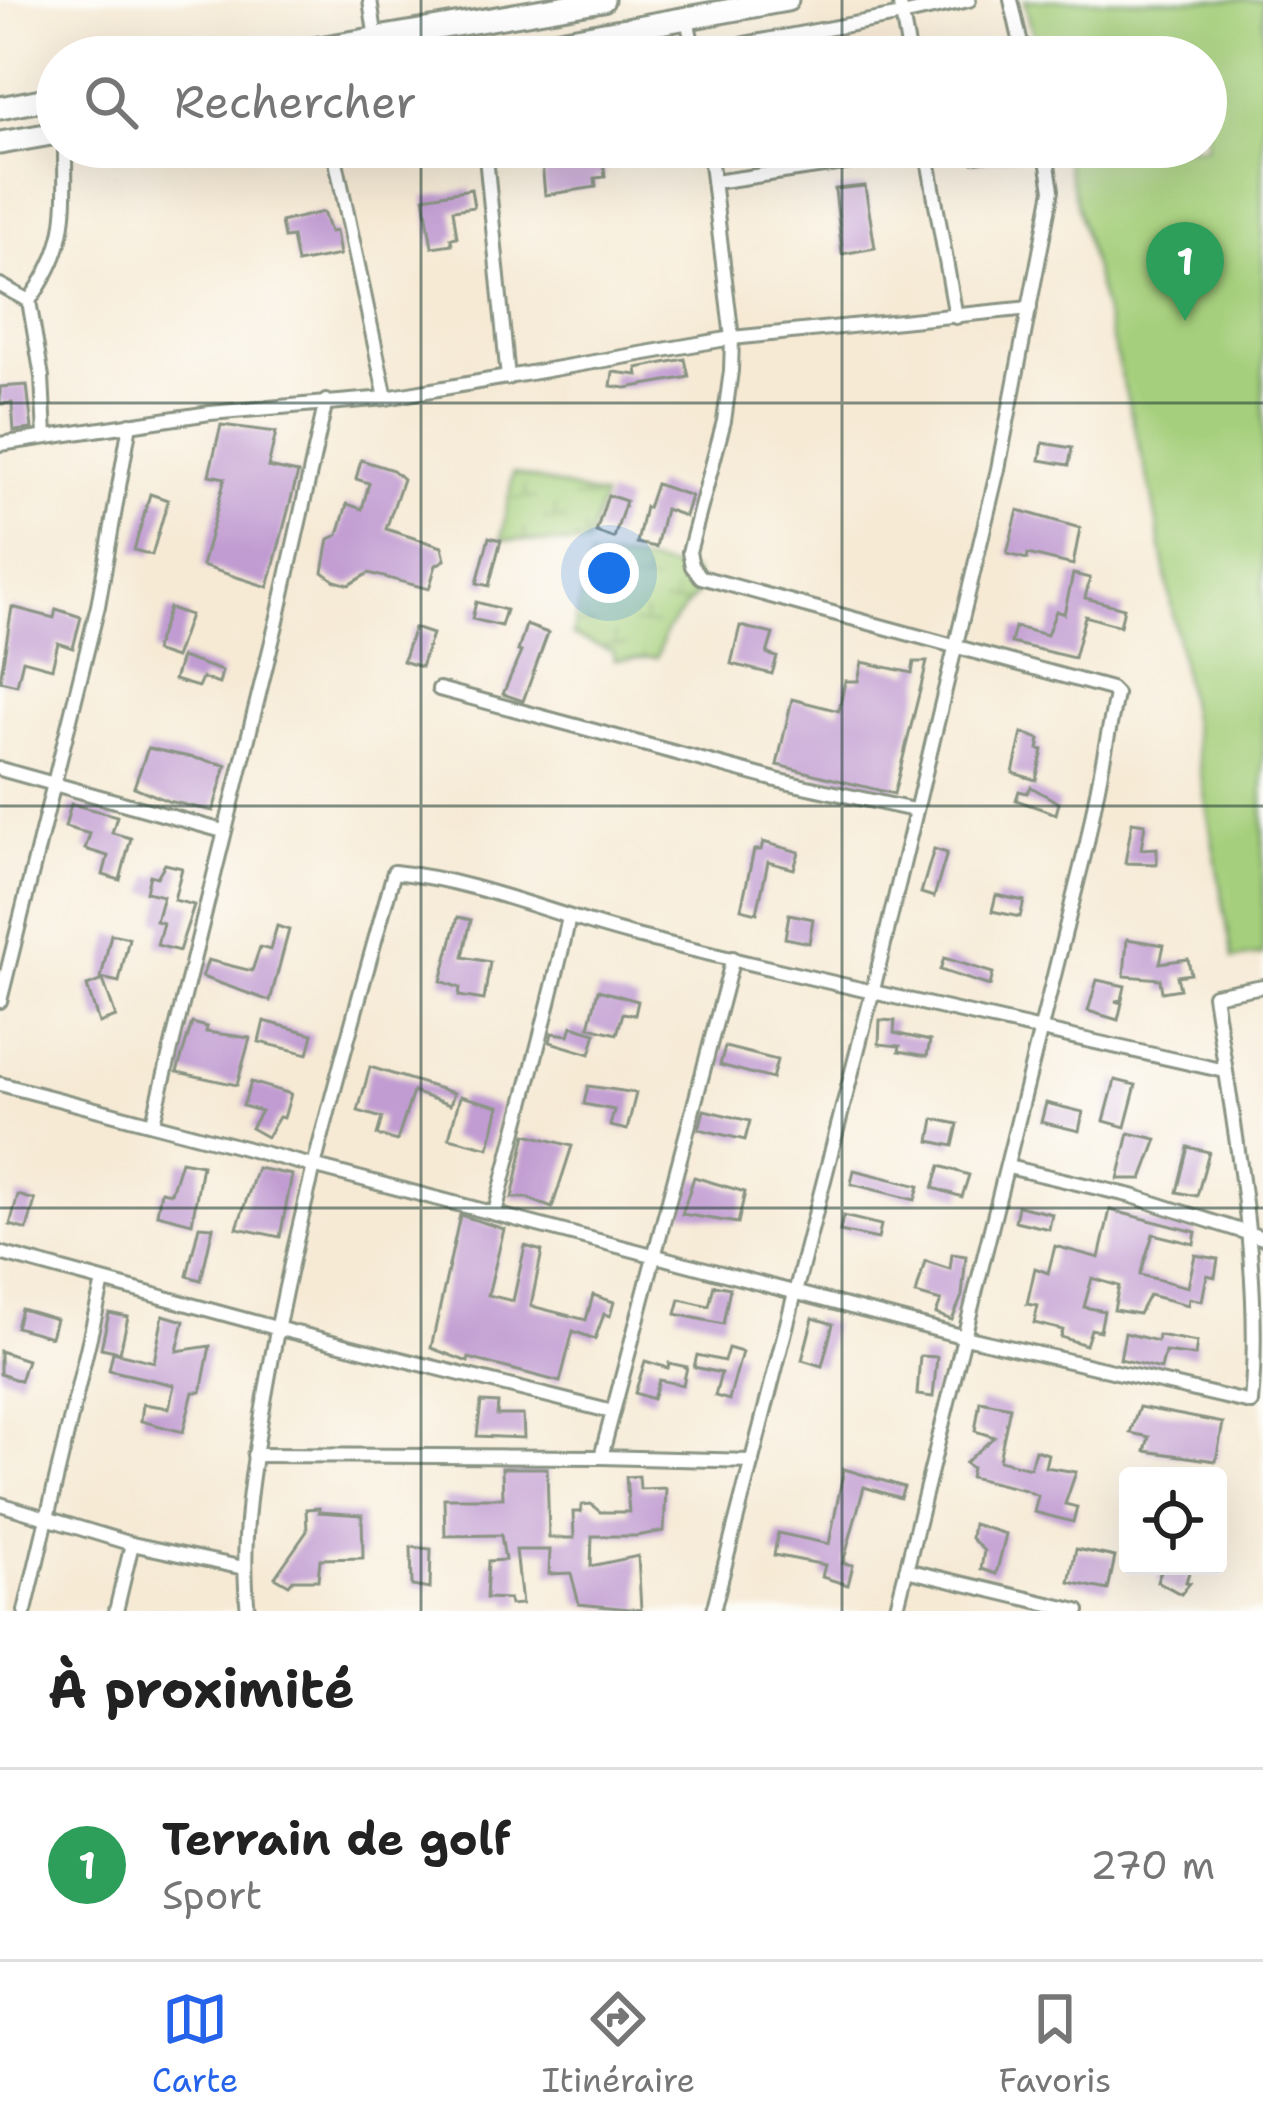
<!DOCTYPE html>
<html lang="fr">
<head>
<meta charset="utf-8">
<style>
  body { margin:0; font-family:"Shantell Sans",sans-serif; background:#f6f6f6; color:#222 }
  .controls { position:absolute; right:36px; bottom:36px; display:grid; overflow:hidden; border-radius:12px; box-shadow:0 12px 48px #0002 }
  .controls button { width:108px; height:108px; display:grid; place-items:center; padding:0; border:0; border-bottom:3px solid #e0e0e0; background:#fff; color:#222; font:60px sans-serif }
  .you { position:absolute; left:609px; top:573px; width:42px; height:42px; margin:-30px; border:9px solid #fff; border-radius:50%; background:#1a73e8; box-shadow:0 0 0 18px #1a73e833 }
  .badge { display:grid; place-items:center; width:78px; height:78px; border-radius:50%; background:#2563eb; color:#fff; font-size:39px; font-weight:700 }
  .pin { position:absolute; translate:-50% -99px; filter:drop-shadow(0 3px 6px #0008) }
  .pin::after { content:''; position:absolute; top:63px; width:42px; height:36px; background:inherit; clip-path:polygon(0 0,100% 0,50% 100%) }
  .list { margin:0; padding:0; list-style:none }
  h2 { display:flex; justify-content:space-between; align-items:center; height:156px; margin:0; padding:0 48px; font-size:51px }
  h2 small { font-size:39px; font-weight:400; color:#767676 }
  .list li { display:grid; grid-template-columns:78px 1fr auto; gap:36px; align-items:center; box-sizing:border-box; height:192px; padding:0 48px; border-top:3px solid #e0e0e0 }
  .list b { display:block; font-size:45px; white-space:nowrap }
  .list p { margin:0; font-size:39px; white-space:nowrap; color:#767676 }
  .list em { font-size:39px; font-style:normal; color:#767676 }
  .icon { flex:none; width:66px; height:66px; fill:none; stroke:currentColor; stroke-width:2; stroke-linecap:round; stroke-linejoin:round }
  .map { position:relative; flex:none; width:1263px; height:1611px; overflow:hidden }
  .search { position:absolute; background:#fff; box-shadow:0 12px 48px #0002; left:36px; right:36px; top:36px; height:132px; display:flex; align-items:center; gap:30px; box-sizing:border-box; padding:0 42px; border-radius:66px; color:#767676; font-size:45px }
  .sheet { height:348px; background:#fff }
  nav { display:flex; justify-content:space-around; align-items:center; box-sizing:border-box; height:168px; border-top:3px solid #e0e0e0; background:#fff; font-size:33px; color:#767676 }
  nav a { display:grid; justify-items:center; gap:6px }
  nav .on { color:#2563eb }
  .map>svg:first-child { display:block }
</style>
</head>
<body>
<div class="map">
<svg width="1263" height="1611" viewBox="0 0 1263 1611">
  <defs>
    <pattern id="wetland-marsh" width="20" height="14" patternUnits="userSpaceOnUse" patternTransform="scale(3)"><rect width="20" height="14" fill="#a5cf7b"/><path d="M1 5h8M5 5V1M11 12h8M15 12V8" fill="none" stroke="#86a966"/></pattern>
  </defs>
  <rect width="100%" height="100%" fill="#fdfcf7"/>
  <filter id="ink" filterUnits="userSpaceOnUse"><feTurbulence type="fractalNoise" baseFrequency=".00833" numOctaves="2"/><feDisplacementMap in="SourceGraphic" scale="24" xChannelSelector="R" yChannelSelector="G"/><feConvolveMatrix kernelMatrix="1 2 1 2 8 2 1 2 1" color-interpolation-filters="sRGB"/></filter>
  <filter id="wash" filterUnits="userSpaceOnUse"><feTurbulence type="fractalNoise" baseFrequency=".004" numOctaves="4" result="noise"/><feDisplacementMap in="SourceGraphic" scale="48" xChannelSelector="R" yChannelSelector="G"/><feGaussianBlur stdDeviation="2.7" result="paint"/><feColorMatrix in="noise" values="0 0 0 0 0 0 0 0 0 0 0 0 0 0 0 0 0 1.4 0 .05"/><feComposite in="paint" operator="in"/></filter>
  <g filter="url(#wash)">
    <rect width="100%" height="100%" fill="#f6ead5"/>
    <!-- wetland -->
    <g fill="url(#wetland-marsh)" stroke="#628658" stroke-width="3">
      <polygon points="513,473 603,497 587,545 501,539"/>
      <polygon points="590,557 633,560 694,572 696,595 666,631 657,657 614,660 614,652 572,635"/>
    </g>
    <!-- pitch -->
    <polygon fill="#a5cf7b" stroke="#628658" stroke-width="3" points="1024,0 1263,0 1263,955 1233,959 1152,495 1062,147 1206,147 1206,57 1039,57"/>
    <g id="blocks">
      <!-- building -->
      <g fill="#c19cd2">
        <polygon points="602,147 605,177 595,178 596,187 545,195 542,163 576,157 575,148"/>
        <polygon points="971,147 1030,147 1030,154 973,163"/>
        <polygon points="865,186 875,248 842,254 835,189"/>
        <polygon points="471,189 474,207 453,210 457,237 451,238 452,244 432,247 424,197"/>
        <polygon points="323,212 330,232 336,231 340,255 297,263 292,237 284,238 281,222"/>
        <polygon points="685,359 689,377 626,388 611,386 613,372 638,375 637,368"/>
        <polygon points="27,385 32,429 14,431 12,403 0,404 0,387"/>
        <polygon points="221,425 276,432 268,467 298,473 268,587 202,566 225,478 209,475"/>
        <polygon points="1043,443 1072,448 1069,465 1040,460"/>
        <polygon points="361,460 393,470 403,479 386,529 442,547 445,560 436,565 429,589 369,573 349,585 335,581 323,572 329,539 338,535 347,504 362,509 369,483 356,479"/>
        <polygon points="656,484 691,496 685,516 665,509 656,547 637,543 645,507 648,508"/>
        <polygon points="150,494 168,500 152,555 134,550"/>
        <polygon points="608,495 626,501 614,538 596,532"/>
        <polygon points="1018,510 1080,528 1073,565 1028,554 1027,559 1007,554"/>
        <polygon points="489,537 501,540 489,586 477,583"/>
        <polygon points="1073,574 1090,578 1085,598 1124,608 1120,626 1085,616 1074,658 1011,643 1015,627 1047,635 1056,611 1064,614"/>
        <polygon points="476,602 506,610 501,626 472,619"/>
        <polygon points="12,607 54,618 56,609 81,617 73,648 58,643 52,668 23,660 17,685 0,681"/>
        <polygon points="169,608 190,615 175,658 154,651"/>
        <polygon points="526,625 548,633 523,701 503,694 521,652 518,651"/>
        <polygon points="740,626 773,634 767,654 777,657 772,674 731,664"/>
        <polygon points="414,628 432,634 421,667 403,661"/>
        <polygon points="181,657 222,671 219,684 202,678 198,687 174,680"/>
        <polygon points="862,662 912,673 914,662 927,662 894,794 777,765 792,699 839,711 845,681 858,681"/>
        <polygon points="1022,733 1040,739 1038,749 1043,750 1036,780 1013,773"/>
        <polygon points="148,748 226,765 213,811 168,801 134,787"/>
        <polygon points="1031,787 1059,803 1056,814 1016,800 1019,791 1027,793"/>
        <polygon points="71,804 117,816 112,833 131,838 120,880 103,875 108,856 85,849 90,834 65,827"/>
        <polygon points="1132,822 1145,824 1141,849 1157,848 1157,864 1125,863"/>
        <polygon points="763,842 799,852 794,869 768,862 757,913 741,909 754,850 761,850"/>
        <polygon points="934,849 947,853 934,897 921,893"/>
        <polygon points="165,864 182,868 174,900 194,905 179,951 157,945 163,923 156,921 163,896 146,892 150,875 157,877"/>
        <polygon points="996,895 1024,901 1020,917 992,911"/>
        <polygon points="789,914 813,919 809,943 785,938"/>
        <polygon points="458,917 471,920 463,957 490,962 484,1000 459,996 460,988 441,981"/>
        <polygon points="277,926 289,930 270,1001 202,977 208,960 252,971 260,947 270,950"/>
        <polygon points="111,934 129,938 119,982 101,978"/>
        <polygon points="1127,939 1164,945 1160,963 1188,959 1191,974 1177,976 1180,989 1162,992 1160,979 1124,976"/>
        <polygon points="944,958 993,973 990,986 940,970"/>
        <polygon points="103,980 116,1017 99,1023 87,986"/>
        <polygon points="1097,980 1125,986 1122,1000 1115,1001 1122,1003 1118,1020 1088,1011"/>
        <polygon points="598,990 638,1001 635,1015 623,1013 617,1034 589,1027"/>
        <polygon points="880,1020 895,1021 894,1033 930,1041 927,1056 899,1051 900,1046 879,1044"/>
        <polygon points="264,1021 313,1034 308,1054 259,1042"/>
        <polygon points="192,1023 207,1027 206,1032 250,1038 237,1085 177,1072"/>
        <polygon points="572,1026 596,1033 590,1054 550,1042 552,1033 569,1035"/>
        <polygon points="725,1047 777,1060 772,1079 720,1065"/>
        <polygon points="370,1067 454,1093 450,1105 413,1092 397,1141 377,1135 382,1118 358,1111"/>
        <polygon points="1115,1080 1136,1085 1125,1127 1104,1121"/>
        <polygon points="251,1082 291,1094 284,1118 279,1117 267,1137 251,1128 261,1111 243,1106"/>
        <polygon points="588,1086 636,1093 627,1130 610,1126 614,1110 584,1104"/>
        <polygon points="460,1096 499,1106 489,1148 449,1138"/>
        <polygon points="1046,1103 1083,1112 1079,1131 1041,1122"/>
        <polygon points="704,1110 750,1121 745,1140 699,1129"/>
        <polygon points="934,1119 958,1124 953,1146 930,1141"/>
        <polygon points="1129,1133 1157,1139 1142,1179 1118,1179"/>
        <polygon points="526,1134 572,1146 552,1208 527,1198 512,1198"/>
        <polygon points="1188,1147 1209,1152 1197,1196 1177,1192"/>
        <polygon points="181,1161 202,1165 192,1223 157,1214 161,1191 171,1193"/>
        <polygon points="940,1166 969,1175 962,1197 933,1188"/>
        <polygon points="257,1168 292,1175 280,1237 237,1228"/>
        <polygon points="854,1170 919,1186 915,1200 851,1184"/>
        <polygon points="694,1177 745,1192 738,1223 682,1214"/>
        <polygon points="18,1195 35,1200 27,1230 10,1225"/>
        <polygon points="1018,1206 1052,1214 1049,1229 1015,1221"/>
        <polygon points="1110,1210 1196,1232 1194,1244 1153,1234 1140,1275 1188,1287 1195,1255 1218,1259 1215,1277 1207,1275 1202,1301 1189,1298 1188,1305 1149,1295 1139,1314 1114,1310 1119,1286 1092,1278 1084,1307 1104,1311 1100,1331 1091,1329 1086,1345 1061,1337 1063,1330 1034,1323 1038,1306 1027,1304 1035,1268 1048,1273 1055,1246 1099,1258"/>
        <polygon points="460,1215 504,1229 488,1295 513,1301 525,1246 542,1251 531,1306 586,1320 593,1295 614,1302 610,1316 604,1314 595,1339 573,1331 560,1382 469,1358 468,1362 431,1348"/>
        <polygon points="843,1216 881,1225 878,1239 840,1231"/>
        <polygon points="199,1226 213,1227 201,1280 187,1276"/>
        <polygon points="952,1254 966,1256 962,1296 952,1320 936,1314 941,1301 916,1294 925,1261 950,1269"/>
        <polygon points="714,1285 730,1288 723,1324 676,1314 680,1299 709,1306"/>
        <polygon points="21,1309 56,1319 51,1337 16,1327"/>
        <polygon points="109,1313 128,1317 120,1352 101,1348"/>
        <polygon points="163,1315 184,1321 177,1351 210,1346 201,1392 193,1392 183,1432 141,1421 143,1404 169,1408 174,1385 109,1370 113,1352 154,1362"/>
        <polygon points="813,1318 833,1324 822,1366 802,1360"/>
        <polygon points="1125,1333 1157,1341 1158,1335 1197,1342 1195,1356 1165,1352 1161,1369 1120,1359"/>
        <polygon points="728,1348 742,1352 729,1400 715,1396 721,1373 694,1367 697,1355 724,1361"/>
        <polygon points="0,1351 27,1360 20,1381 0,1374"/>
        <polygon points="920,1356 937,1357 933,1397 917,1395"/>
        <polygon points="645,1361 668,1368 669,1363 687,1367 683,1385 659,1380 653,1399 635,1393"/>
        <polygon points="980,1401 1010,1407 999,1460 1030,1468 1035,1450 1048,1454 1045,1467 1076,1472 1065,1504 1077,1507 1073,1522 1034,1512 1038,1496 1025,1490 970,1477 972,1468 965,1463 994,1437 975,1431"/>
        <polygon points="481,1402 498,1403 497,1415 523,1415 524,1438 477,1436"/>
        <polygon points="1139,1407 1223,1423 1216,1461 1145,1451 1149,1437 1130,1433"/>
        <polygon points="502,1468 547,1468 549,1538 574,1538 573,1512 581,1512 582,1505 591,1504 600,1512 629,1512 626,1477 639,1476 640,1489 666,1488 664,1531 636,1536 592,1536 591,1566 638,1556 641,1610 579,1604 571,1573 549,1574 550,1550 516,1550 522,1604 510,1605 509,1599 486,1598 488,1561 505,1560 501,1535 445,1536 444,1498 503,1498"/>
        <polygon points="844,1469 904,1487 900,1498 864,1487 843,1563 853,1565 848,1585 822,1577 825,1565 774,1555 778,1533 829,1544"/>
        <polygon points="319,1508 319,1512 362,1515 363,1558 320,1559 318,1580 293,1580 289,1585 275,1577 307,1531 306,1509"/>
        <polygon points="973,1524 1006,1534 996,1574 981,1569 984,1551 971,1538"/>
        <polygon points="411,1547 431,1549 430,1589 412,1586"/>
        <polygon points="1076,1549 1115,1557 1108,1590 1069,1582"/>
        <polygon points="1163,1566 1191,1566 1186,1582 1190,1583 1181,1594 1157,1581"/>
      </g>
    </g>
  </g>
  <g filter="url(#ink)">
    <use href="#blocks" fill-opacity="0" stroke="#8a9484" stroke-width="3"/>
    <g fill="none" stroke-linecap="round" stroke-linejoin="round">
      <defs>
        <g id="minor">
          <polyline points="370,0 376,39"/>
          <polyline points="1011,0 1024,57"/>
          <polyline points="687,19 695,57"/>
          <polyline points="674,57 902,15 899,0"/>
          <polyline points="910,57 902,15 969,0"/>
          <polyline points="333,147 386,398"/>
          <polyline points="485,147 508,378"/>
          <polyline points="709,147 732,338 731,371 724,421 689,552 692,566 701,577 1111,689 1116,694 1087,843 896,1611"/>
          <polyline points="926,148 956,317"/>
          <polyline points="714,182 927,151"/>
          <polyline points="0,285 29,301"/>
          <path d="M45,436L42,377L29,301C70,245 65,213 65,147"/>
          <polyline points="0,444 210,413 386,398 732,338 1030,308"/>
          <polyline points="439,689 780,781 914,810"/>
          <polyline points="0,769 223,831"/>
          <polyline points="0,1001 98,606 130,424"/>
          <path d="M0,1084L965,1337L1251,1403C1263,1268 1234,1129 1214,995L1263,986"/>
          <polyline points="153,1122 277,621 326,401"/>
          <polyline points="1008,1167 1132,1196 1263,1238"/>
          <path d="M495,1213C519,1114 548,1016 569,917"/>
          <polyline points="0,1253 276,1328 613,1412"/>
          <polyline points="254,1455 601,1457 752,1461"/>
          <polyline points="601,1457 733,958"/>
          <polyline points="0,1504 132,1544 244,1568"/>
          <polyline points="906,1570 1078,1611"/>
          <polyline points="25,1611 103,1282"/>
          <polyline points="116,1611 132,1544"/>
          <path d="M248,1611C239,1536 254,1459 267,1385C297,1211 347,1042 394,872C479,881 558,917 640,937C834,985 1030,1027 1225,1071"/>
          <polyline points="713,1611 873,990 998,469 1052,190 1045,147"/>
        </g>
        <g id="trunk">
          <polyline points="266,57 603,0"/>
          <polyline points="471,57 787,0"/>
          <polyline points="0,108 57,97"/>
          <polyline points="0,143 57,133"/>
        </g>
      </defs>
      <!-- minor casing -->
      <use href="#minor" stroke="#8a9484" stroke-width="18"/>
      <!-- trunk casing -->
      <use href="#trunk" stroke="#8a9484" stroke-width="27"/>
      <!-- minor -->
      <use href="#minor" stroke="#fff" stroke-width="12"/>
      <!-- trunk -->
      <use href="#trunk" stroke="#fff" stroke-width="21"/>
    </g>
  </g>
  <!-- grid -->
  <path fill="none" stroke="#1f3d34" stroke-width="3" stroke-opacity="0.55" d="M421,0V57M842,0V57M421,147V1611M842,147V1611M0,403H1263M0,806H1263M0,1208H1263"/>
</svg>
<div class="controls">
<button><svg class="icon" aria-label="locate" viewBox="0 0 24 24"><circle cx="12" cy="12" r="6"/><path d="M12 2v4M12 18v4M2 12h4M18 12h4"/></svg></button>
</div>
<div class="you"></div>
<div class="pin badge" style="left:1185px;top:321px;background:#2e9e5b">1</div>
<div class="search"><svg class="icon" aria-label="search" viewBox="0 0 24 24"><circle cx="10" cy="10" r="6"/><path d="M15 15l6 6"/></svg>Rechercher</div>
</div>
<section class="sheet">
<h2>À proximité<small></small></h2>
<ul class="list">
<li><span class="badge" style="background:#2e9e5b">1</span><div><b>Terrain de golf</b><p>Sport</p></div><em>270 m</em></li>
</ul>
</section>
<nav>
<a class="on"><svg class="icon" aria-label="map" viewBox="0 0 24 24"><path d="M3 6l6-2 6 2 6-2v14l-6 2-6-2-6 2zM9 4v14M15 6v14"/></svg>Carte</a>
<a><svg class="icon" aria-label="directions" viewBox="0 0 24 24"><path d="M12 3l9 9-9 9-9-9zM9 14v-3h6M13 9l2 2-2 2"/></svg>Itinéraire</a>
<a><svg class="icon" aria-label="saved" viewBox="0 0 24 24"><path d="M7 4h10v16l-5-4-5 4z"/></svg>Favoris</a>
</nav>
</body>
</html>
